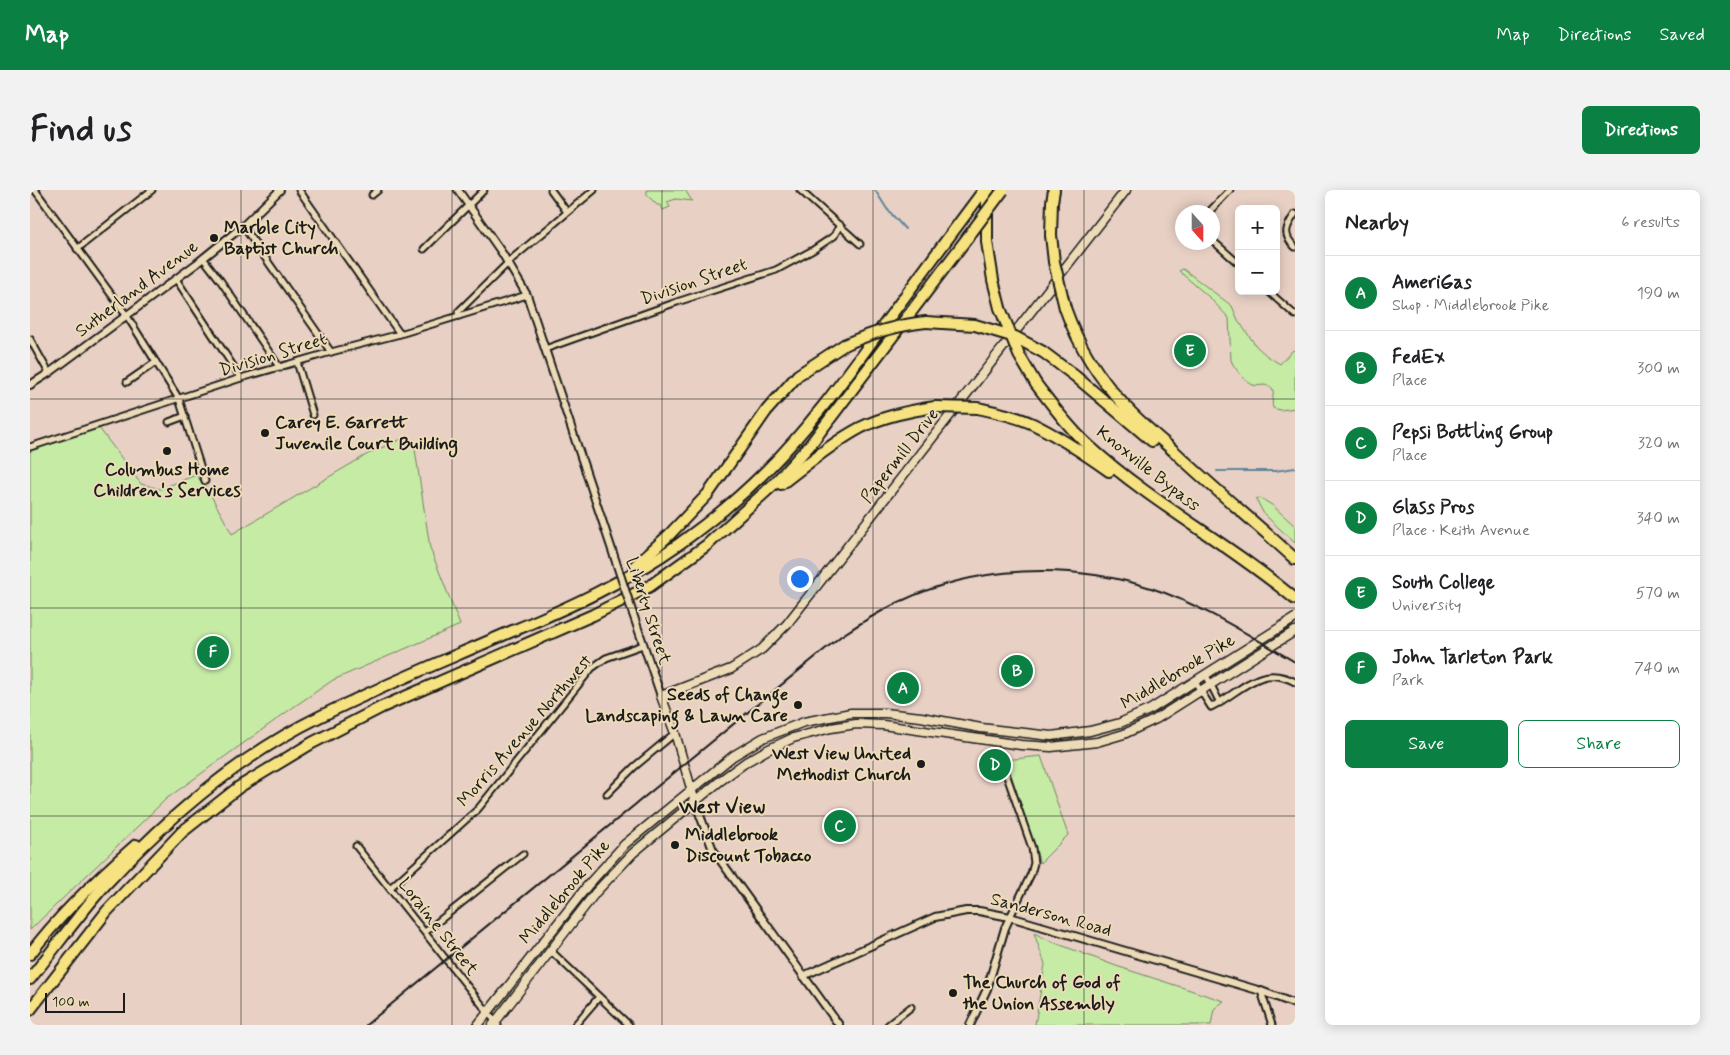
<!DOCTYPE html>
<html lang="en">
<head>
<meta charset="utf-8">
<style>
  body { margin:0; font-family:Mynerve,sans-serif; background:#f2f2f2; color:#202124 }
  .controls { position:absolute; right:15px; top:15px; display:grid; overflow:hidden; border-radius:8px; box-shadow:0 2px 12px #0003 }
  .controls button { width:45px; height:45px; display:grid; place-items:center; padding:0; border:0; border-bottom:1px solid #e0e0e0; background:#fff; color:#202124; font:25px sans-serif }
  .compass { position:absolute; left:1145px; top:15px; width:45px; height:45px; border-radius:50%; background:#fff; box-shadow:0 2px 12px #0003; rotate:159deg }
  .scale { position:absolute; left:15px; bottom:12px; width:80px; box-sizing:border-box; padding-left:5px; border:2px solid #1c1c1c; border-top:0; font-size:14px; line-height:18px; white-space:nowrap; color:#1c1c1c; -webkit-text-stroke:4px #eddbb8; paint-order:stroke }
  .you { position:absolute; left:769px; top:388px; width:18px; height:18px; margin:-12px; border:4px solid #fff; border-radius:50%; background:#1a73e8; box-shadow:0 0 0 8px #1a73e833 }
  .badge { display:grid; place-items:center; width:32px; height:32px; border-radius:50%; background:#0b8043; color:#fff; font-size:16px; font-weight:700 }
  .pin { position:absolute; translate:-50% -50%; border:2px solid #fff; box-shadow:0 1px 5px #0006 }
  .list { margin:0; padding:0; list-style:none }
  h2 { display:flex; justify-content:space-between; align-items:center; height:65px; margin:0; padding:0 20px; font-size:21px }
  h2 small { font-size:16px; font-weight:400; color:#757577 }
  .list li { display:grid; grid-template-columns:32px 1fr auto; gap:15px; align-items:center; box-sizing:border-box; height:75px; padding:0 20px; border-top:1px solid #e0e0e0 }
  .list b { display:block; font-size:19px; white-space:nowrap }
  .list p { margin:0; font-size:16px; white-space:nowrap; color:#757577 }
  .list em { font-size:16px; font-style:normal; color:#757577 }
  .actions { display:flex; gap:10px; padding:15px 20px }
  .actions a { flex:1; padding:11px 0; border:1px solid #0b8043; border-radius:8px; text-align:center; font-size:18px; color:#0b8043 }
  .actions .main { background:#0b8043; color:#fff }
  .map { position:relative; flex:none; width:1265px; height:835px; overflow:hidden; border-radius:8px }
  header { display:flex; align-items:center; gap:30px; box-sizing:border-box; height:70px; padding:0 25px; background:#0b8043; color:#fff }
  header strong { font-size:24px }
  nav { display:flex; gap:28px; margin-inline-start:auto; font-size:18px }
  .intro { display:flex; align-items:center; justify-content:space-between; box-sizing:border-box; height:120px; padding:0 30px }
  h1 { margin:0; font-size:35px }
  .button { padding:12px 22px; border-radius:8px; background:#0b8043; color:#fff; font-size:18px; font-weight:700 }
  main { display:flex; gap:30px; padding:0 30px }
  aside { flex:1; background:#fff; border-radius:8px; box-shadow:0 2px 12px #0003 }
  .map>svg:first-child { display:block }
</style>
</head>
<body>
<header>
<strong>Map</strong>
<nav><a>Map</a><a>Directions</a><a>Saved</a></nav>
</header>
<div class="intro"><h1>Find us</h1><a class="button">Directions</a></div>
<main>
<div class="map">
<svg width="1265" height="835" viewBox="0 0 1265 835">
  <rect width="100%" height="100%" fill="#e8d0c4"/>
  <filter id="ink" filterUnits="userSpaceOnUse"><feTurbulence type="fractalNoise" baseFrequency=".02" numOctaves="2"/><feDisplacementMap in="SourceGraphic" scale="10" xChannelSelector="R" yChannelSelector="G"/><feConvolveMatrix kernelMatrix="1 2 1 2 8 2 1 2 1" color-interpolation-filters="sRGB"/></filter>
  <g filter="url(#ink)">
    <!-- green -->
    <g fill="#c5eba5" stroke="#708460">
      <polygon points="617,0 655,0 662,11 646,9 637,12 640,17 633,20 630,15 627,15 617,5"/>
      <path d="M1153,79L1202,116L1208,130L1226,156L1237,166L1250,174L1262,161L1265,160V218L1250,220L1243,218C1241,211 1244,206 1243,199C1233,192 1233,197 1223,195C1217,193 1203,177 1201,170L1199,128L1179,107L1149,81Z"/>
      <polygon points="69,238 111,294 130,299 166,285 178,300 202,344 338,264 378,246 384,253 400,358 430,435 303,490 265,516 136,609 0,740 0,260"/>
      <polygon points="1230,308 1242,315 1265,336 1265,353 1234,324 1226,309"/>
      <polygon points="1011,566 1038,645 1010,673 976,570"/>
      <polygon points="1004,743 1020,751 1086,776 1194,811 1184,819 1181,835 1005,835 1015,774"/>
    </g>
    <g fill="none" stroke-linecap="round" stroke-linejoin="round">
      <!-- stream -->
      <g stroke="#61859b" stroke-width="2">
        <polyline points="845,0 857,19 875,39"/>
        <polyline points="1187,281 1245,281 1265,278"/>
      </g>
      <defs>
        <g id="minor">
          <polyline points="5,0 97,126 149,209 175,291"/>
          <polyline points="269,0 370,144"/>
          <polyline points="521,0 537,22"/>
          <polyline points="770,0 830,54"/>
          <polyline points="342,5 348,0"/>
          <polyline points="1179,22 1200,0"/>
          <path d="M1265,24C1256,37 1252,45 1265,57"/>
          <polyline points="213,36 301,162"/>
          <polyline points="1182,50 1209,74"/>
          <polyline points="47,59 122,0"/>
          <polyline points="394,59 454,0"/>
          <polyline points="173,68 190,90 250,178"/>
          <polyline points="146,89 211,188"/>
          <polyline points="1238,101 1265,125"/>
          <polyline points="429,126 428,122 483,68 564,0"/>
          <polyline points="0,149 19,183"/>
          <polyline points="515,159 647,112 746,80 783,60 804,46 810,35"/>
          <polyline points="267,172 283,225"/>
          <polyline points="97,192 126,172"/>
          <polyline points="139,232 155,226"/>
          <polyline points="0,257 211,188 301,162 370,144 497,105"/>
          <polyline points="1176,485 1190,513"/>
          <path d="M1165,492L1181,517C1211,502 1230,473 1265,492"/>
          <polyline points="972,572 1002,658 1004,673 1001,684 980,727"/>
          <polyline points="577,604 604,577 645,543"/>
          <polyline points="326,656 468,835"/>
          <polyline points="360,698 448,619 562,478 576,468 613,455"/>
          <polyline points="395,742 493,664"/>
          <polyline points="521,761 599,835"/>
          <polyline points="1231,801 1242,835"/>
          <polyline points="545,835 569,807"/>
          <polyline points="858,835 881,817"/>
        </g>
        <g id="tertiary">
          <polyline points="428,0 472,63 497,105 584,366"/>
          <polyline points="0,195 19,183 166,74 213,36 250,0"/>
          <polyline points="603,424 631,506"/>
          <polyline points="665,612 683,660 809,835"/>
          <polyline points="773,786 905,727 936,721 949,721 980,727 1231,801 1265,814"/>
          <polyline points="940,835 957,799 975,738 980,727"/>
        </g>
        <g id="secondary">
          <polyline points="665,612 645,543 631,506 701,479 732,459 757,434 1096,0"/>
          <polyline points="448,835 558,695 595,654 703,566 733,548 774,532 821,523 855,523 891,527 951,538 1021,546 1060,541 1090,533 1121,519 1265,428"/>
          <polyline points="463,835 566,702 603,663 690,591 716,572 737,560 763,548 801,538 826,534 853,535 991,555 1021,557 1067,552 1094,544 1126,529 1265,441"/>
        </g>
        <g id="motorway">
          <polyline points="959,0 957,6 957,52 963,90 970,118"/>
          <polyline points="1021,45 1022,12 1024,0"/>
          <path d="M1035,118C1048,155 1070,190 1097,218C1112,234 1129,248 1145,262C1184,299 1226,333 1265,369"/>
          <polyline points="896,132 945,135"/>
          <polyline points="1013,162 1045,186 1122,251"/>
          <path d="M1006,194C1023,216 1040,239 1060,257C1123,314 1200,354 1265,409"/>
          <path d="M948,218C966,222 986,226 1003,234C1030,247 1055,264 1079,281"/>
          <path d="M751,294C776,275 802,253 830,238C854,226 879,221 905,217"/>
          <polyline points="605,376 639,345 678,304 737,220 768,185 814,155"/>
          <path d="M0,764C30,724 68,688 106,655"/>
          <path d="M0,789C25,758 49,724 75,695C136,629 208,567 289,527C351,496 416,470 480,442C538,418 597,391 649,354C680,332 709,308 736,281C778,239 813,191 848,143C883,95 918,48 954,0"/>
          <polyline points="0,820 77,721 152,642 209,597 282,553 352,517 563,425 620,396 677,355 744,294 780,255 938,47"/>
        </g>
      </defs>
      <!-- minor casing -->
      <use href="#minor" stroke="#1c1c1c" stroke-width="9"/>
      <!-- tertiary casing -->
      <use href="#tertiary" stroke="#1c1c1c" stroke-width="10"/>
      <!-- secondary casing -->
      <use href="#secondary" stroke="#1c1c1c" stroke-width="11"/>
      <!-- motorway casing -->
      <use href="#motorway" stroke="#1c1c1c" stroke-width="14"/>
      <!-- minor -->
      <use href="#minor" stroke="#eddbb8" stroke-width="5"/>
      <!-- tertiary -->
      <use href="#tertiary" stroke="#eddbb8" stroke-width="6"/>
      <!-- secondary -->
      <use href="#secondary" stroke="#eddbb8" stroke-width="8"/>
      <!-- motorway -->
      <use href="#motorway" stroke="#f6e281" stroke-width="10"/>
      <!-- rail -->
      <path stroke="#1c1c1c" stroke-width="2" d="M336,835L811,446C829,434 847,423 867,413C945,375 1039,372 1121,398C1168,413 1222,447 1265,472"/>
      <defs>
        <polyline id="tertiary-bridge" points="584,366 603,424"/>
        <g id="motorway-bridge">
          <polyline points="1021,45 1024,72 1035,118"/>
          <polyline points="938,47 973,0"/>
          <polyline points="970,118 989,165 1006,194"/>
          <polyline points="945,135 985,147 1013,162"/>
          <path d="M814,155C841,143 867,135 896,132"/>
          <polyline points="905,217 948,218"/>
        </g>
      </defs>
      <!-- tertiary-bridge casing -->
      <use href="#tertiary-bridge" stroke="#1c1c1c" stroke-width="10" stroke-linecap="butt"/>
      <!-- motorway-bridge casing -->
      <use href="#motorway-bridge" stroke="#1c1c1c" stroke-width="14" stroke-linecap="butt"/>
      <!-- tertiary-bridge -->
      <use href="#tertiary-bridge" stroke="#eddbb8" stroke-width="6"/>
      <!-- motorway-bridge -->
      <use href="#motorway-bridge" stroke="#f6e281" stroke-width="10"/>
    </g>
  </g>
  <!-- grid -->
  <path fill="none" stroke="#1c1c1c" stroke-width="1" stroke-opacity="0.55" d="M211,0V835M422,0V835M632,0V835M843,0V835M1054,0V835M0,209H1265M0,418H1265M0,626H1265"/>
  <!-- markers -->
  <g fill="#1c1c1c" stroke="#eddbb8" stroke-width="2">
    <circle cx="184" cy="48" r="5"/>
    <circle cx="235" cy="243" r="5"/>
    <circle cx="137" cy="261" r="5"/>
    <circle cx="768" cy="515" r="5"/>
    <circle cx="891" cy="574" r="5"/>
    <circle cx="645" cy="655" r="5"/>
    <circle cx="923" cy="803" r="5"/>
  </g>
  <g text-anchor="middle" dominant-baseline="central" stroke-width="4" stroke-linejoin="round" paint-order="stroke">
    <!-- poi labels -->
    <g font-size="18" font-weight="bold" fill="#1c1c1c" stroke="#eddbb8" text-anchor="start">
      <text x="194" y="38">Marble City<tspan x="194" dy="21">Baptist Church</tspan></text>
      <text x="245" y="233">Carey E. Garrett<tspan x="245" dy="21">Juvenile Court Building</tspan></text>
      <text x="137" y="280" text-anchor="middle">Columbus Home<tspan x="137" dy="21">Children's Services</tspan></text>
      <text x="758" y="505" text-anchor="end">Seeds of Change<tspan x="758" dy="21">Landscaping &amp; Lawn Care</tspan></text>
      <text x="881" y="564" text-anchor="end">West View United<tspan x="881" dy="21">Methodist Church</tspan></text>
      <text x="655" y="645">Middlebrook<tspan x="655" dy="21">Discount Tobacco</tspan></text>
      <text x="933" y="793">The Church of God of<tspan x="933" dy="21">the Union Assembly</tspan></text>
    </g>
    <!-- street labels -->
    <g font-size="18" fill="#1c1c1c" stroke="#eddbb8">
      <text transform="translate(664 92) rotate(-19)">Division Street</text>
      <text transform="translate(107 99) rotate(-37)">Sutherland Avenue</text>
      <text transform="translate(243 165) rotate(-17)">Division Street</text>
      <text transform="translate(870 266) rotate(-52)">Papermill Drive</text>
      <text transform="translate(1118 279) rotate(38)">Knoxville Bypass</text>
      <text transform="translate(618 421) rotate(72)">Liberty Street</text>
      <text transform="translate(1148 482) rotate(-31)">Middlebrook Pike</text>
      <text transform="translate(495 541) rotate(-49)">Morris Avenue Northwest</text>
      <text transform="translate(535 702) rotate(-50)">Middlebrook Pike</text>
      <text transform="translate(1021 725) rotate(15)">Sanderson Road</text>
      <text transform="translate(408 737) rotate(52)">Loraine Street</text>
    </g>
    <!-- quarter labels -->
    <g font-size="20" font-weight="bold" fill="#1c1c1c" stroke="#eddbb8">
      <text x="692" y="617">West View</text>
    </g>
  </g>
</svg>
<div class="controls">
<button>+</button>
<button>−</button>
</div>
<svg class="compass" viewBox="-18 -18 36 36"><path d="M0-13l5 13h-10z" fill="#e53935"/><path d="M0 13l5-13h-10z" fill="#757577"/></svg>
<div class="scale">100 m</div>
<div class="you"></div>
<div class="pin badge" style="left:873px;top:498px">A</div>
<div class="pin badge" style="left:987px;top:481px">B</div>
<div class="pin badge" style="left:810px;top:636px">C</div>
<div class="pin badge" style="left:965px;top:575px">D</div>
<div class="pin badge" style="left:1160px;top:161px">E</div>
<div class="pin badge" style="left:183px;top:462px">F</div>
</div>
<aside>
<h2>Nearby<small>6 results</small></h2>
<ul class="list">
<li><span class="badge">A</span><div><b>AmeriGas</b><p>Shop · Middlebrook Pike</p></div><em>190 m</em></li>
<li><span class="badge">B</span><div><b>FedEx</b><p>Place</p></div><em>300 m</em></li>
<li><span class="badge">C</span><div><b>Pepsi Bottling Group</b><p>Place</p></div><em>320 m</em></li>
<li><span class="badge">D</span><div><b>Glass Pros</b><p>Place · Keith Avenue</p></div><em>340 m</em></li>
<li><span class="badge">E</span><div><b>South College</b><p>University</p></div><em>570 m</em></li>
<li><span class="badge">F</span><div><b>John Tarleton Park</b><p>Park</p></div><em>740 m</em></li>
</ul>
<div class="actions"><a class="main">Save</a><a>Share</a></div>
</aside>
</main>
</body>
</html>
